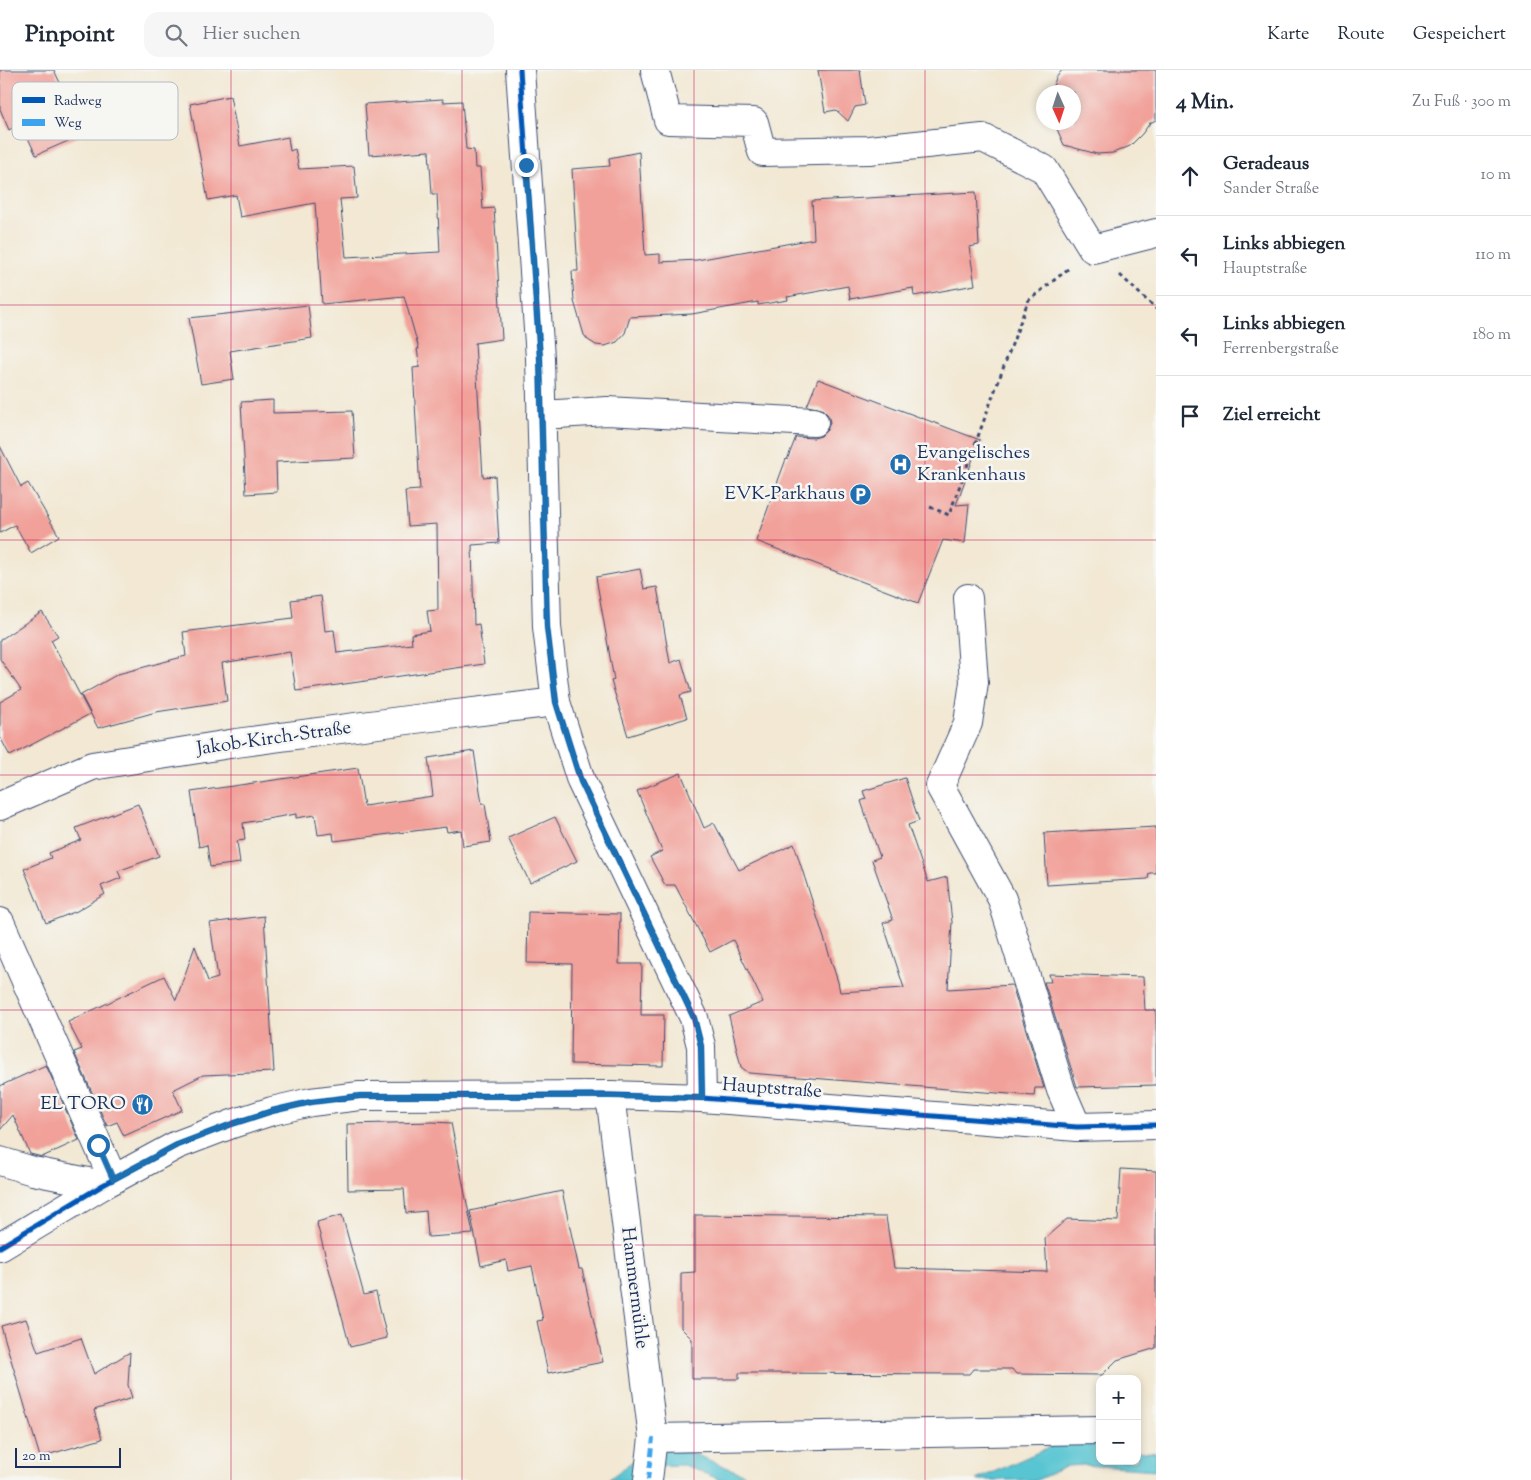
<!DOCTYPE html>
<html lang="de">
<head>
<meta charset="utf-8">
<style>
  body { margin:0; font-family:"Sorts Mill Goudy",serif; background:#f6f6f7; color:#1f2937 }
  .controls { position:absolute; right:15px; bottom:15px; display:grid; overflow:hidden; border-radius:10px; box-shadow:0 2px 8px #0003 }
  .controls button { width:45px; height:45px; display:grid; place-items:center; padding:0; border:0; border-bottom:1px solid #e0e1e3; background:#fff; color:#1f2937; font:25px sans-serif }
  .compass { position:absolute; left:1036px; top:15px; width:45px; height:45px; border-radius:50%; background:#fff; box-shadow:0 2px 8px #0003; rotate:177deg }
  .scale { position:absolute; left:15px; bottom:12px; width:106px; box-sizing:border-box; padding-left:5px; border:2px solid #1b2f5e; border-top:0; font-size:14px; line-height:18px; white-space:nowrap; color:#1b2f5e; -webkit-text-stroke:4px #f6f6f2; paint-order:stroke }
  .stop { position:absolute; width:15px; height:15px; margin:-11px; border:4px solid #1f6fb2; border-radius:50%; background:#fff }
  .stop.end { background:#1f6fb2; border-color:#fff; box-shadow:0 1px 5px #0008 }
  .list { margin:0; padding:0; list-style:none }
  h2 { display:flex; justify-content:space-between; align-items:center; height:65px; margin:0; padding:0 20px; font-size:21px }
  h2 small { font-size:16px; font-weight:400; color:#747a83 }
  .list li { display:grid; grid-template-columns:32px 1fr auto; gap:15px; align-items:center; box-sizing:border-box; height:80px; padding:0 20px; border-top:1px solid #e0e1e3 }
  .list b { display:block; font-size:19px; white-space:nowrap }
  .list p { margin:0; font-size:16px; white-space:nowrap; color:#747a83 }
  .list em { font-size:16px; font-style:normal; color:#747a83 }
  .icon { flex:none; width:28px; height:28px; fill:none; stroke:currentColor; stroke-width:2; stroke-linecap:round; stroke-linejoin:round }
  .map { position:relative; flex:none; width:1156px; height:1410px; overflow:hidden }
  header { display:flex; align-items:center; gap:30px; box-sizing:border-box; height:70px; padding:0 25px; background:#fff; border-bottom:1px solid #e0e1e3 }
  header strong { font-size:24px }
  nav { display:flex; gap:28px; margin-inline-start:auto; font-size:18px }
  .search { width:350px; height:45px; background:#f6f6f7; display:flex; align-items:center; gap:12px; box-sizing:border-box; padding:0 18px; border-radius:15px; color:#747a83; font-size:19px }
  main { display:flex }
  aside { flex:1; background:#fff }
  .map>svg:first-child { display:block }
</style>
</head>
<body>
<header>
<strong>Pinpoint</strong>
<div class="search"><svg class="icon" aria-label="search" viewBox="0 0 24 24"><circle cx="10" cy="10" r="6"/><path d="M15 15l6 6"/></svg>Hier suchen</div>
<nav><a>Karte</a><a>Route</a><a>Gespeichert</a></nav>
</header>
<main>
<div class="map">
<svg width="1156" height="1410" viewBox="0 0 1156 1410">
  <rect width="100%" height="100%" fill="#f6f6f2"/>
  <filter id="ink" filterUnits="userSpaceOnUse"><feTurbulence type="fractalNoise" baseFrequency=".02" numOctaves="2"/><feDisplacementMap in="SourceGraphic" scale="10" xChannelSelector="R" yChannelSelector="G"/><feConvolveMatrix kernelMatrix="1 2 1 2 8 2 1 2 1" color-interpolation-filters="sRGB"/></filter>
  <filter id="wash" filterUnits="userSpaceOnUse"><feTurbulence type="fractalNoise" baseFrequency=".0096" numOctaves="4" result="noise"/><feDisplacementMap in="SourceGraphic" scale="20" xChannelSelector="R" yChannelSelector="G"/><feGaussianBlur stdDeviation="1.12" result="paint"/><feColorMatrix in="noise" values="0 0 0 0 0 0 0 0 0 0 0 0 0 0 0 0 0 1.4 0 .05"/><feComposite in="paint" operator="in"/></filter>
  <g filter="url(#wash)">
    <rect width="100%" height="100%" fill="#f2e8d3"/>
    <!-- water -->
    <g fill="#59c5d2" stroke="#3a7a98">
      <polygon points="1063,1371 1100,1376 1100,1391 1137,1391 1137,1381 1156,1383 1156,1400 1084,1395 1067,1396 1037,1410 976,1410"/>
      <polygon points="668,1380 689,1382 758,1410 721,1410 684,1395 649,1396 630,1410 608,1410 646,1381"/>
    </g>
    <g id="blocks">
      <!-- building -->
      <g fill="#f1a19a">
        <polygon points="0,0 54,0 84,64 36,85 21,53 9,60 0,39"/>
        <polygon points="818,0 860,0 865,35 855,37 848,51 836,40 825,42"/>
        <polygon points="1062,0 1156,0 1156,50 1150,53 1142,64 1130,76 1113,83 1097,84 1064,75 1054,52 1074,52 1074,22 1051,22 1056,8"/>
        <polygon points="230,26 240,76 288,67 290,81 295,79 299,99 354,96 357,128 340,129 346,187 440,182 437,124 432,124 429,81 369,85 365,34 443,29 443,32 462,31 466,79 474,80 475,98 480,98 483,139 494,138 502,269 475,273 483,407 495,406 499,473 472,475 474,555 479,554 484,594 296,621 290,582 222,593 227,631 156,642 98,658 81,625 118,604 186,586 183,562 293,548 291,530 321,526 325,561 334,560 337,583 412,574 411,564 430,561 427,541 438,540 437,454 408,456 405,421 420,420 413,298 420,297 417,279 419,279 404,226 322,234 315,133 240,147 236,125 208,130 190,34"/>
        <polygon points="639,82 645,185 660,184 660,192 697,190 814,169 812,131 976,122 979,175 969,177 975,215 914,226 913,218 850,229 848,216 787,227 788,230 758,235 758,232 692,244 630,247 625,263 617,272 605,276 596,275 588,270 584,265 574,231 572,201 578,201 572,99 610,96 609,88"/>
        <polygon points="308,235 312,268 230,281 234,309 201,314 189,248"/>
        <polygon points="818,309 980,370 956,435 969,434 965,473 943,470 918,533 756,471 786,389 787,390 796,367 814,368 821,366 827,360 830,352 828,345 822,339 807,336"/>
        <polygon points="273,330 273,343 352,341 355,388 276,392 277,422 246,424 241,332"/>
        <polygon points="0,376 21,417 28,413 59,466 31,483 15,455 0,463"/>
        <polygon points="640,499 644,519 657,517 670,593 681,589 691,622 680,625 687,648 628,666 611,611 614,610 596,507"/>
        <polygon points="42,542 58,566 51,570 90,644 10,686 0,667 0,632 21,620 0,589 0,570"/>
        <polygon points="474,681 482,734 485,734 491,772 463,776 461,760 447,762 446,757 334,771 333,763 318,765 315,745 296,748 296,744 243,753 245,770 237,771 240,793 210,797 207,775 199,777 191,722 358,698 364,736 433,726 428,688"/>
        <polygon points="681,703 704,758 714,753 739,800 794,774 838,912 840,922 904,918 883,853 893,850 872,790 880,787 861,731 866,729 863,721 905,708 919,751 908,755 928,812 947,807 952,852 948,919 1012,915 1044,1018 1035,1018 1034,1026 749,1003 741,997 729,946 763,932 733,870 710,882 675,815 665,815 650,787 662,781 637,721"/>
        <polygon points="138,734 159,786 118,801 121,808 101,816 105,824 77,841 46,853 24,799 51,788 49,783 81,770 76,758"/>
        <polygon points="555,747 577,791 530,813 508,768"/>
        <polygon points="1156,757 1156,803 1149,803 1148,809 1047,815 1044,763"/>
        <polygon points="528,842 620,844 619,894 642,894 641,945 664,945 663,996 571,994 572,894 527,893"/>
        <polygon points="264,846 274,1002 203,1005 173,1020 182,1040 124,1066 117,1052 107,1056 74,982 82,979 68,952 164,906 176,930 195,876 208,911 218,908 210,853"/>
        <polygon points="1049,904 1143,907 1145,940 1156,940 1156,1015 1077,1017 1044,912 1051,912"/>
        <polygon points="46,995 79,1070 42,1087 30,1084 13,1045 0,1060 0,1016"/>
        <polygon points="433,1052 451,1053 473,1164 428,1167 426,1141 406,1143 404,1119 348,1120 347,1054"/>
        <polygon points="1121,1099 1156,1101 1156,1278 1117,1290 1102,1305 1016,1304 1012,1299 973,1299 969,1304 761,1303 739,1303 739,1309 692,1309 692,1269 681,1258 681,1203 695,1202 695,1145 886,1147 894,1198 1047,1202 1045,1168 1067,1149 1118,1151"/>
        <polygon points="562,1121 579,1199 582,1199 603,1292 548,1303 537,1251 543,1250 532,1196 508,1201 506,1190 481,1196 470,1141"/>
        <polygon points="342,1145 364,1225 376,1222 387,1268 350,1277 317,1154 318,1154 317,1152"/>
        <polygon points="26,1249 38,1282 81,1268 94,1304 130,1282 128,1315 132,1328 94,1340 102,1369 40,1387 1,1256"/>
      </g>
    </g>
  </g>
  <g filter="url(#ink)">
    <use href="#blocks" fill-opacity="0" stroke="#3b4b70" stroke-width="1"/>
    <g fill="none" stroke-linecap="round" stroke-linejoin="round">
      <defs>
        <g id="minor">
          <polyline points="520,0 540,288 547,557 556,632 581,711 694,948 701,976 702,1028"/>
          <polyline points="655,0 668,50 754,52 762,82 869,80 983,68 1044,99 1093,179 1156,163"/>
          <polyline points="541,345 607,341 814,352"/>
          <polyline points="968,528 974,612 968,653 940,716 1002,829 1061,1020 1077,1057"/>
          <polyline points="0,736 92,696 236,673 415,649 556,632"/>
          <polyline points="610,1025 653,1368 648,1410"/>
          <polyline points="0,1091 33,1101 103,1115"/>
          <polyline points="653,1368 1100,1360"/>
        </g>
        <g id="major">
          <polyline points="0,852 113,1109"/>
          <polyline points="0,1177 103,1115 177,1075 232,1054 272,1041 311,1032 360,1026 610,1025 702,1028 1077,1057 1156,1055"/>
        </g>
      </defs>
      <!-- minor casing -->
      <use href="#minor" stroke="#3b4b70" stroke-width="30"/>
      <!-- major casing -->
      <use href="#major" stroke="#3b4b70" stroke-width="30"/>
      <!-- path -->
      <g stroke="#3b4b70" stroke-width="3" stroke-dasharray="4 4" stroke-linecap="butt">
        <polyline points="1120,205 1156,239"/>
        <polyline points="930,437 949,445 1028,231 1068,199"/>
      </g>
      <!-- minor -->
      <use href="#minor" stroke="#fff" stroke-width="28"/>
      <!-- major -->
      <use href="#major" stroke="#fff" stroke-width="28"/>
      <!-- quiet -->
      <polyline stroke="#3da3ed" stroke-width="4" stroke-dasharray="8 4" stroke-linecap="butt" points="648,1410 653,1368"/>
      <defs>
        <g id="cycleway">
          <polyline points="520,0 540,288 547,557 556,632 581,711 694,948 701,976 702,1028"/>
          <polyline points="0,1177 103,1115 177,1075 232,1054 272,1041 311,1032 360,1026 610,1025 702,1028 1077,1057 1156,1055"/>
        </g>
      </defs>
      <!-- cycleway casing -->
      <use href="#cycleway" stroke="#f6f6f2" stroke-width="8"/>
      <!-- cycleway -->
      <use href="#cycleway" stroke="#0057b8" stroke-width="5"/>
    </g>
  </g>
  <g fill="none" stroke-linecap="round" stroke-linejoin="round" filter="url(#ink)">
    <!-- route -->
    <polyline stroke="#1f6fb2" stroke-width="6" points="98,1075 113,1109 177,1075 232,1054 272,1041 311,1032 360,1026 610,1026 702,1028 701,976 694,948 581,712 556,632 547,557 540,288 526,95"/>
  </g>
  <!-- grid -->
  <path fill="none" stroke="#c2185b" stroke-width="1" stroke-opacity="0.55" d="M231,0V1410M462,0V1410M694,0V1410M925,0V1410M0,235H1156M0,470H1156M0,705H1156M0,940H1156M0,1175H1156"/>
  <!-- icons -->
  <defs>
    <symbol id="hospital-disc" viewBox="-11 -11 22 22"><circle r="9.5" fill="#1f6fb2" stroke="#f6f6f2"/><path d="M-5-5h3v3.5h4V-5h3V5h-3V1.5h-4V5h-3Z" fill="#fff"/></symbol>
    <symbol id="parking-disc" viewBox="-11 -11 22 22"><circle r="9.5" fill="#1f6fb2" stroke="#f6f6f2"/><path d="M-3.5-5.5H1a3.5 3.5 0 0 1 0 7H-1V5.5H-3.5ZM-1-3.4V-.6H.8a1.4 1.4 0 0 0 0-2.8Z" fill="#fff"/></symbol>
    <symbol id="restaurant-disc" viewBox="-11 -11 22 22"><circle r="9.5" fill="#1f6fb2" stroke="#f6f6f2"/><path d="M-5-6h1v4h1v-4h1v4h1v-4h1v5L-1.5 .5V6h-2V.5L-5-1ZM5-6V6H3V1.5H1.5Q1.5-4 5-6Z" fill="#fff"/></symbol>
  </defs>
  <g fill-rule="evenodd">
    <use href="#hospital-disc" x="888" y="382" width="25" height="25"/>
    <use href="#parking-disc" x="848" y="412" width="25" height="25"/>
    <use href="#restaurant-disc" x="130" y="1022" width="25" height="25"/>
  </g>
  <g text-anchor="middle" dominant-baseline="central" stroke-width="5" stroke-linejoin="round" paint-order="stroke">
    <!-- poi labels -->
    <g font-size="19" fill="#1b2f5e" stroke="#f6f6f2" text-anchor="end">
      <text x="917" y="383" text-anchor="start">Evangelisches<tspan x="917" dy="22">Krankenhaus</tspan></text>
      <text x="845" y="424">EVK-Parkhaus</text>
      <text x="126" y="1034">EL TORO</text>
    </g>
    <!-- street labels -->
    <g font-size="19" fill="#1b2f5e" stroke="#f6f6f2">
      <text transform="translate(274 669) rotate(-8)">Jakob-Kirch-Straße</text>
      <text transform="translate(772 1019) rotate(4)">Hauptstraße</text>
      <text transform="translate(634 1218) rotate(83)">Hammermühle</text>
    </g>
  </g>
  <!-- legend -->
  <rect x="12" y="12" width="166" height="58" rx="8" fill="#f6f6f2" stroke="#b4bac6" stroke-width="1"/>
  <rect x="22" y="27" width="23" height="6" fill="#0057b8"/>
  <rect x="22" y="49" width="23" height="7" fill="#3da3ed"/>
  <g font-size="14" fill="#1b2f5e">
    <text x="54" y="35">Radweg</text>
    <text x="54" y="57">Weg</text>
  </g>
</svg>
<div class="controls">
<button>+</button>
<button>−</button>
</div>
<svg class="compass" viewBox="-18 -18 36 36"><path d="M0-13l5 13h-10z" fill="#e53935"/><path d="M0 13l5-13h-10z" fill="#747a83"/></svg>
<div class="scale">20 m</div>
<div class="stop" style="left:98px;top:1075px"></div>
<div class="stop end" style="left:526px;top:95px"></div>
</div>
<aside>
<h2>4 Min.<small>Zu Fuß · 300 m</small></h2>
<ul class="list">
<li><svg class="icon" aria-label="ahead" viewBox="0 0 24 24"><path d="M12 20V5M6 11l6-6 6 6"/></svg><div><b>Geradeaus</b><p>Sander Straße</p></div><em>10 m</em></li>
<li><svg class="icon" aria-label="left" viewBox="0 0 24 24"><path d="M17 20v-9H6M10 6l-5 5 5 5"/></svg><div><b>Links abbiegen</b><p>Hauptstraße</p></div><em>110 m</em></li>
<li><svg class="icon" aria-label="left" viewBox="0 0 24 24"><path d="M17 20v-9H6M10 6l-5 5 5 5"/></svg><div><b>Links abbiegen</b><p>Ferrenbergstraße</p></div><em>180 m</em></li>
<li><svg class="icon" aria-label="arrive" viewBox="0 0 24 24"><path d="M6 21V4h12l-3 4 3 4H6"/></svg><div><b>Ziel erreicht</b></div></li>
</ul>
</aside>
</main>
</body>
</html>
